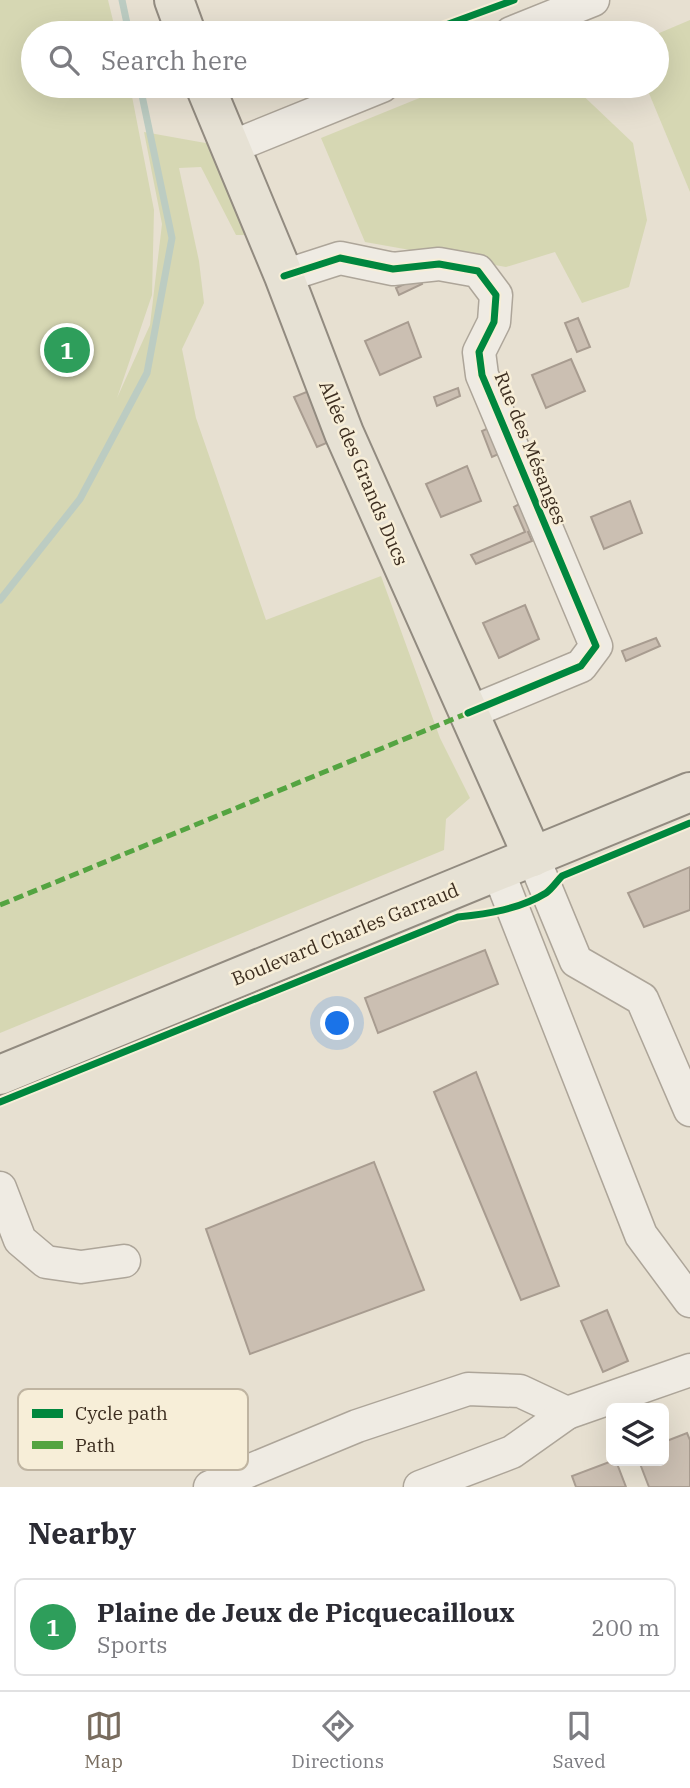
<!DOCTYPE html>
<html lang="en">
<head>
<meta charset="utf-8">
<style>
  body { margin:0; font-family:"IBM Plex Serif",serif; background:#f7f7f7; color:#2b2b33 }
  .controls { position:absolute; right:21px; bottom:21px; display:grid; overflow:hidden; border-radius:10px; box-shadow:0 7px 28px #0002 }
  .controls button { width:63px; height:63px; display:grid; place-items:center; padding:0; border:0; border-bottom:2px solid #e1e1e2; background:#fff; color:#2b2b33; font:35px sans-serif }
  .you { position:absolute; left:338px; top:1024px; width:24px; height:24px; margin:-18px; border:5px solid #fff; border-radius:50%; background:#1a73e8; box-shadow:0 0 0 10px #1a73e833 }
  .badge { display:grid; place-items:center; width:46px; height:46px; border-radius:50%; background:#786c5e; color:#fff; font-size:23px; font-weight:700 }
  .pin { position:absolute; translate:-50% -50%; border:4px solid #fff; box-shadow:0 2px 7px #0006 }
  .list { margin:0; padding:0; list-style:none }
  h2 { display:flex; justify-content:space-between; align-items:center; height:91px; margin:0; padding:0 28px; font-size:30px }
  h2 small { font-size:23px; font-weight:400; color:#7c7c81 }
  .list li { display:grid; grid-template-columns:46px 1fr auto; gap:21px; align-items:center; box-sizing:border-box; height:98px; margin:0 14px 14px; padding:0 14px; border:2px solid #e1e1e2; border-radius:10px }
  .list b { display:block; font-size:26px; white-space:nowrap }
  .list p { margin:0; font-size:23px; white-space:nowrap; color:#7c7c81 }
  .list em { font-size:23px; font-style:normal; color:#7c7c81 }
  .icon { flex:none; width:38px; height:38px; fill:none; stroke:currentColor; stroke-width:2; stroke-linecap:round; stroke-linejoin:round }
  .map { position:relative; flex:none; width:690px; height:1487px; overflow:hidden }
  .search { position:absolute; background:#fff; box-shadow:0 7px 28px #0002; left:21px; right:21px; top:21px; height:77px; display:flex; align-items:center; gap:18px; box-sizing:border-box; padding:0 24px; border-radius:38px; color:#7c7c81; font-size:26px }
  .sheet { height:203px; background:#fff }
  nav { display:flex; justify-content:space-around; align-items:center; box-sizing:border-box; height:98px; border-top:2px solid #e1e1e2; background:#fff; font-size:19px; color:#7c7c81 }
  nav a { display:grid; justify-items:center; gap:4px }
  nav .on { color:#786c5e }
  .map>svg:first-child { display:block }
</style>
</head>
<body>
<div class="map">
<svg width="690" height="1487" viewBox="0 0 690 1487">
  <rect width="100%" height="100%" fill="#e7e0d1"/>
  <!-- green -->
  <g fill="#d6d7b3">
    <polygon points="0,0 108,0 116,33 33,33 33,86 130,86 154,210 152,295 117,398 150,325 162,224 144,132 211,144 248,235 236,235 201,167 179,168 199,261 204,303 182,349 196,418 266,620 381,576 440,738 470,798 446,819 444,850 0,1033"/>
    <polygon points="690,20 690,192 646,86 657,86 657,34"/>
    <polygon points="449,86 573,86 633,143 647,220 629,287 582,303 555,252 506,267 365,242 321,138"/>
  </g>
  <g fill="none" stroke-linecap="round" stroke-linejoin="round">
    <!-- stream -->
    <g stroke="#bcccc2" stroke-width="7">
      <polyline points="122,0 129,33"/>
      <polyline points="0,600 80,499 147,373 172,238 140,86"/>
    </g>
  </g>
  <!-- building -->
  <g fill="#cbbfb2" stroke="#a89c90" stroke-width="2">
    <polygon points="419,277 422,284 399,295 396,288"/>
    <polygon points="578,318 590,347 577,352 565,323"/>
    <polygon points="408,322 421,357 380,375 365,341"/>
    <polygon points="571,359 585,391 546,408 532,375"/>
    <polygon points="458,388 460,396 437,406 434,397"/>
    <polygon points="314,389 336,439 317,447 294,397"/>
    <polygon points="491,427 501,453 492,457 482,431"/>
    <polygon points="467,466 481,501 441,517 426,484"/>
    <polygon points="630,501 642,533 604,549 591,517"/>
    <polygon points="523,502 534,529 528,532 532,541 476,564 471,555 525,532 514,507"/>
    <polygon points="525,605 539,639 499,658 483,623"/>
    <polygon points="656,638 660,646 626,661 622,651"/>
    <polygon points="690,867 690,910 644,927 628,893"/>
    <polygon points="485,950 498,984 378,1033 365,998"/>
    <polygon points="476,1072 559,1286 521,1300 434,1092"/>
    <polygon points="374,1162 424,1290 250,1354 206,1229"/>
    <polygon points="607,1310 628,1361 603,1372 581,1321"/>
    <polygon points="687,1433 690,1440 690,1487 649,1487 639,1461 664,1461 664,1442"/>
    <polygon points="612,1461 616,1461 626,1487 576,1487 572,1476"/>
  </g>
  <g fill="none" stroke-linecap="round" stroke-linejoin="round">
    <defs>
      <g id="minor">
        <polyline points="511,33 593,0"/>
        <polyline points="229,148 382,86"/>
        <polyline points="284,276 340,258 393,269 439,264 478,271 496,295 494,322 479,352 482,375 596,646 581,666 468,713"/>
        <polyline points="533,857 576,961 642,999 690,1110"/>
        <polyline points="498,871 641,1235 690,1301"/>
        <polyline points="0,1188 20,1240 46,1262 81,1267 124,1261"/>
        <polyline points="210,1487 357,1426 468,1389 520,1391 567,1413 690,1370"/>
        <polyline points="420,1487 512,1452 567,1413"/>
      </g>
      <g id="major">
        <polyline points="174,0 186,33"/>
        <polyline points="205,86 284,276 344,433 533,857"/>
        <polyline points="0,1075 690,792"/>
      </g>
    </defs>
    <!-- minor casing -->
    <use href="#minor" stroke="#ada599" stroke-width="35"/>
    <!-- major casing -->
    <use href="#major" stroke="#928b80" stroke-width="42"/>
    <!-- minor -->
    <use href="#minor" stroke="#efebe3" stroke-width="32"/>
    <!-- major -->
    <use href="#major" stroke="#e6e1d4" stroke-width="38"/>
    <!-- quiet -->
    <polyline stroke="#54a441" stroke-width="5" stroke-dasharray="10 5" stroke-linecap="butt" points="0,905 468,713"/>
    <defs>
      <g id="cycleway">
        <polyline points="424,33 514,0"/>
        <polyline points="284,276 340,258 393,269 439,264 478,271 496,295 494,322 479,352 482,375 596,646 581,666 468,713"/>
        <path d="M0,1102L458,917C488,914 520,909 546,893C552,889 557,881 562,876L690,823"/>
      </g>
    </defs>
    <!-- cycleway casing -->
    <use href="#cycleway" stroke="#f7eed8" stroke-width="11"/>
    <!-- cycleway -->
    <use href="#cycleway" stroke="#00873e" stroke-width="7"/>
  </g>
  <g text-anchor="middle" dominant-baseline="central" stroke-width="5" stroke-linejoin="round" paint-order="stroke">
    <!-- street labels -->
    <g font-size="19" fill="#3d2e20" stroke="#f7eed8">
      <text transform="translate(531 448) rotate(68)">Rue des Mésanges</text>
      <text transform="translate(364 473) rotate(67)">Allée des Grands Ducs</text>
      <text transform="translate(345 934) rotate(-22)">Boulevard Charles Garraud</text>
    </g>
  </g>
  <!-- legend -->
  <rect x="18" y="1389" width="230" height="81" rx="10" fill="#f7eed8" stroke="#bfb4a1" stroke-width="2"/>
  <rect x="32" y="1409" width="31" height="9" fill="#00873e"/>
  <rect x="32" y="1441" width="31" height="8" fill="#54a441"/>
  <g font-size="19" fill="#3d2e20">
    <text x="75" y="1420">Cycle path</text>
    <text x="75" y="1452">Path</text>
  </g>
</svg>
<div class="controls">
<button><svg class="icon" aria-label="layers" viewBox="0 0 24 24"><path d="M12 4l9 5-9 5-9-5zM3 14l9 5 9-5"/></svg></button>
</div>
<div class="you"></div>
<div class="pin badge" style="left:67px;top:350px;background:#2e9e5b">1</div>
<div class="search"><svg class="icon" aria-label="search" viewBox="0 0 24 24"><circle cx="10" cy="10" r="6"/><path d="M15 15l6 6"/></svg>Search here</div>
</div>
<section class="sheet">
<h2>Nearby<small></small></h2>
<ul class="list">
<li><span class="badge" style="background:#2e9e5b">1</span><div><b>Plaine de Jeux de Picquecailloux</b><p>Sports</p></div><em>200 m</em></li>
</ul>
</section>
<nav>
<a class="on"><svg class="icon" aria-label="map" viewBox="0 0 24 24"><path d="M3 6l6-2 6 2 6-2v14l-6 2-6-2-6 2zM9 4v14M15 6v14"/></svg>Map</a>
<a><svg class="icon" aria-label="directions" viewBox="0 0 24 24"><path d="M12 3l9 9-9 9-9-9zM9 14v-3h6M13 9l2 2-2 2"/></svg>Directions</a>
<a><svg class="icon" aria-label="saved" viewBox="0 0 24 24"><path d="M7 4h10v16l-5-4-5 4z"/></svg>Saved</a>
</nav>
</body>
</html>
